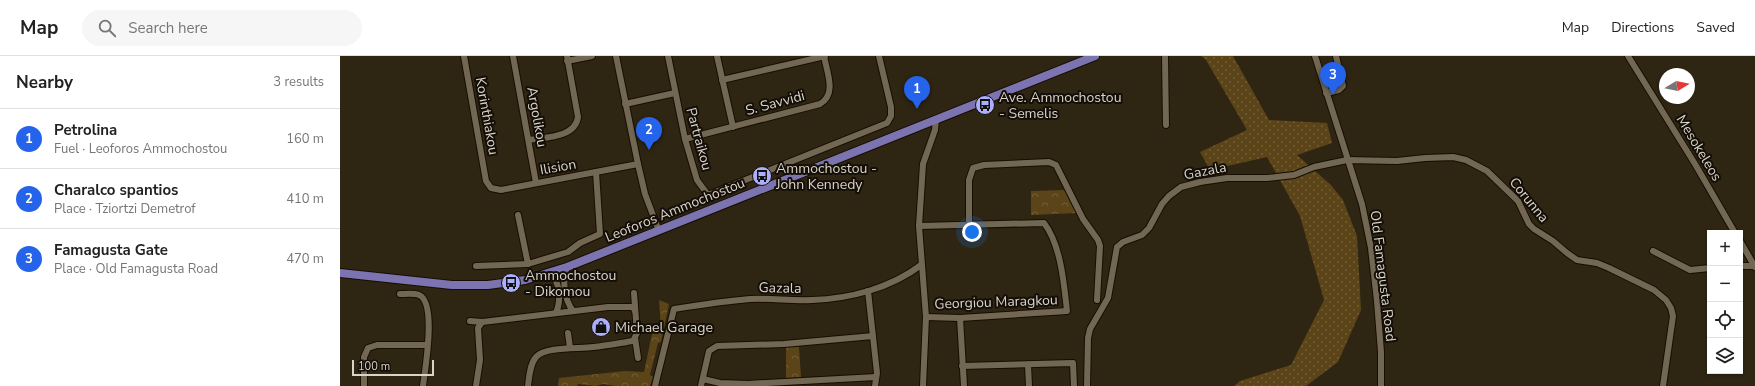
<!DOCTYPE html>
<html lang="en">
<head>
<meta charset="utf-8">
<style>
  body { margin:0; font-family:"Nunito Sans",sans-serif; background:#f6f6f6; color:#222 }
  .controls { position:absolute; right:12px; bottom:12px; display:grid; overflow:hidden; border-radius:0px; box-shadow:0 1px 3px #0004 }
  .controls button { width:36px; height:36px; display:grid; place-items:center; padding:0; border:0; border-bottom:1px solid #e0e0e0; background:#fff; color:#222; font:20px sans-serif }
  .compass { position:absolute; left:1319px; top:12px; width:36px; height:36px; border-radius:50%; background:#fff; box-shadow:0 1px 3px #0004; rotate:80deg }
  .scale { position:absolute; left:12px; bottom:10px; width:82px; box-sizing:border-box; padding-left:4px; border:2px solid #dad3c8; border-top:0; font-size:11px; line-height:14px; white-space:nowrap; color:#dad3c8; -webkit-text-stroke:3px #130f08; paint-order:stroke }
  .you { position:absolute; left:632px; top:176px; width:14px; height:14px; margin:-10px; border:3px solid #fff; border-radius:50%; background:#1a73e8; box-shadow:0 0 0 6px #1a73e833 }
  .badge { display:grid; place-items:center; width:26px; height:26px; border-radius:50%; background:#2563eb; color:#fff; font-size:13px; font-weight:700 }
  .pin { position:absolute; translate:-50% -33px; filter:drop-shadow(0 1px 2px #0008) }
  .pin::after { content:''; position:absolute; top:21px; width:14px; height:12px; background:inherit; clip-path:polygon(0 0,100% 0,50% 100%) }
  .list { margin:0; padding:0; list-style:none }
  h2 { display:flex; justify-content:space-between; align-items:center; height:52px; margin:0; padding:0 16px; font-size:17px }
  h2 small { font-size:13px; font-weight:400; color:#767676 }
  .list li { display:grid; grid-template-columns:26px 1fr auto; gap:12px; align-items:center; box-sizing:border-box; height:60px; padding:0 16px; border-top:1px solid #e0e0e0 }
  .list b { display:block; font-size:15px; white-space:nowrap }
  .list p { margin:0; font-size:13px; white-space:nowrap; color:#767676 }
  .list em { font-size:13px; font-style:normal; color:#767676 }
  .icon { flex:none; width:22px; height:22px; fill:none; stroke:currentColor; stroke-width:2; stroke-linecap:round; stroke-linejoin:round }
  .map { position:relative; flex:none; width:1415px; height:330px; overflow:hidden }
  header { display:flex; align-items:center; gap:24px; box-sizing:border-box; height:56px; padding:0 20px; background:#fff; border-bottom:1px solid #e0e0e0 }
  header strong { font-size:19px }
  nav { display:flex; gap:22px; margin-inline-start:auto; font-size:14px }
  .search { width:280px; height:36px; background:#f6f6f6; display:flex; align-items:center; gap:10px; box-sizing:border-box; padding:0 14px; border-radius:22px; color:#767676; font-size:15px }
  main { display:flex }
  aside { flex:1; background:#fff }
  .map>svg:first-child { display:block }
</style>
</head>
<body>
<header>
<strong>Map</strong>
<div class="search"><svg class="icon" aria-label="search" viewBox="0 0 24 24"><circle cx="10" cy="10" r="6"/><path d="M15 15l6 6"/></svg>Search here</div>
<nav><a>Map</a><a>Directions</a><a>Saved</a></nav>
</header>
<main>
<aside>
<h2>Nearby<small>3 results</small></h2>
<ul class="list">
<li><span class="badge">1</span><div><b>Petrolina</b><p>Fuel · Leoforos Ammochostou</p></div><em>160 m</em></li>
<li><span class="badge">2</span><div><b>Charalco spantios</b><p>Place · Tziortzi Demetrof</p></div><em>410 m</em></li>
<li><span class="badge">3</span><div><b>Famagusta Gate</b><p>Place · Old Famagusta Road</p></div><em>470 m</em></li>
</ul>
</aside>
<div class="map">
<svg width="1415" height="330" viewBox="0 0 1415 330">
  <defs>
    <pattern id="grass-dots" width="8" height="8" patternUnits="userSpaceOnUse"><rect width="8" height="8" fill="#5b4418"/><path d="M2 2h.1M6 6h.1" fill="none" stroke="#725e38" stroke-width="1.8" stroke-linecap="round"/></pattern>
    <pattern id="park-crowns" width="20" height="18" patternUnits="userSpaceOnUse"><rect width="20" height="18" fill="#5b4418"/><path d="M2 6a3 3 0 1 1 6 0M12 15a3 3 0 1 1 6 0" fill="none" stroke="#725e38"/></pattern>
  </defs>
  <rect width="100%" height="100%" fill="#2f2513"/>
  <!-- grass -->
  <polygon fill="url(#grass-dots)" points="861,0 893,0 929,64 987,67 992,87 957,99 991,129 1003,144 1017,180 1021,254 998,306 966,330 894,330 900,325 951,309 984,244 960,160 927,101 870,114 860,96 907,74 866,4"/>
  <!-- park -->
  <g fill="url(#park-crowns)">
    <polygon points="725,134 737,157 691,159 691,135"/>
    <polygon points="319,244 329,248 321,286 318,287 310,319 313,321 310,330 276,330 263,328 256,330 238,328 237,330 218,330 219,322 285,315 304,316 312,278 321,275"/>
    <polygon points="446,291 459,291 461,321 446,322"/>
  </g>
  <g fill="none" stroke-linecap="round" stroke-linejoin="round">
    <defs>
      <g id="minor">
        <polyline points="124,0 146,125 151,132 161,134 298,108"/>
        <polyline points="173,0 196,127"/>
        <polyline points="276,0 298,108 305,138 319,175"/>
        <polyline points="328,0 345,83 357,124 368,139 547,67 551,60 551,51 539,0"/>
        <polyline points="377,0 393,71"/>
        <polyline points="825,0 826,69"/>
        <polyline points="975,0 1022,148 1031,192 1037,245 1041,296 1041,330"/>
        <polyline points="1288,0 1355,108 1395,177"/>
        <polyline points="227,5 252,0"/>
        <polyline points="382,24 485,0"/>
        <polyline points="986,37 999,34 1003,30 996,0"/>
        <polyline points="285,48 335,37"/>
        <path d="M345,83L480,48C497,38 487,17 484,0"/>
        <path d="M189,84C206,81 235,82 238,61L227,0"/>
        <polyline points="178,159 188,208 228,196 240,187 260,178 256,116"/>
        <polyline points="629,168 629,124 633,112 644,109 709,106 716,109 743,163 758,184 760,190 757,244"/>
        <path d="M579,170L704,167C721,189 724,228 727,255L620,262L586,261"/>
        <polyline points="1400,185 1415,211"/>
        <polyline points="1313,195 1350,214 1370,212"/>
        <polyline points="136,210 188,208"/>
        <polyline points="1400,210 1414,210"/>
        <path d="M227,211C222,224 224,243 233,255"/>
        <path d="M209,217C221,225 221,245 216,257"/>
        <polyline points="528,235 537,317 535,330"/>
        <path d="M60,238C66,238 74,237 79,239C97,246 85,314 83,330"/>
        <polyline points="620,262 624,330"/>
        <polyline points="130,265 142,266 268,251 293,251 295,255"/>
        <polyline points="228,277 230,292"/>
        <polyline points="295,282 298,302"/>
        <polyline points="688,309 689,330"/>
        <polyline points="622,310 733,307 734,330"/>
        <polyline points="363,323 380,327 408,328 536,321"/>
        <polyline points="24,330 24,301 28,292 37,289 87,289"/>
        <polyline points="136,330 140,304 138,272 142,266"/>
        <path d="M188,330C189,321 190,308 196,301C205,290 240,293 253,291C266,290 280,287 293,285L297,277L294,237"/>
        <path d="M315,330L334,253C359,249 385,245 410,243C431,242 451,245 472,244C509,243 551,232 581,209"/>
        <polyline points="361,330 369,295 377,290 444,288 533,280"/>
        <polyline points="583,330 586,261 579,170 583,108 595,74 596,63"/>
        <polyline points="747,330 748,282 750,273 768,242 777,191 783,186 802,179 809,172 822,148 829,140 841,131 860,126 887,122 927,122 954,119 974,111 1007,104 1057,105 1085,102 1113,101 1126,104 1147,115 1178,145 1189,168 1194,173 1213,185 1227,197 1237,204 1257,207 1269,212 1314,234 1326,244 1331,252 1333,260 1323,330"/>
      </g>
      <polyline id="major" points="0,217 112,229 148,229 185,224 227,211 755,0"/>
    </defs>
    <!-- minor casing -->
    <use href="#minor" stroke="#170e01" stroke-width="8"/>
    <!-- major casing -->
    <use href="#major" stroke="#170e01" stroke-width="10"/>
    <!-- minor -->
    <use href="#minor" stroke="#726753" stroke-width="6"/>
    <!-- major -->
    <use href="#major" stroke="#7b74b1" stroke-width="8"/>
  </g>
  <!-- icons -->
  <defs>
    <symbol id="bus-disc" viewBox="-11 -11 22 22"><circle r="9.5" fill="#adaffb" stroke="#130f08"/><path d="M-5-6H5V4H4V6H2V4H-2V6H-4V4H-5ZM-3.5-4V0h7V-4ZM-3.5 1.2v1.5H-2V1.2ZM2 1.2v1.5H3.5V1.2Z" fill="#111"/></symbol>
    <symbol id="shop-disc" viewBox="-11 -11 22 22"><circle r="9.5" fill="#adaffb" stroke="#130f08"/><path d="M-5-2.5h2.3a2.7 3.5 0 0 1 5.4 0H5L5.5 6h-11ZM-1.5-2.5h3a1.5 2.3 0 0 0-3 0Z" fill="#111"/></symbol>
  </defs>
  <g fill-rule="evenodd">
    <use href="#bus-disc" x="634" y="38" width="22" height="22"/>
    <use href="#bus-disc" x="411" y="109" width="22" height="22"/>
    <use href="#bus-disc" x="160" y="216" width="22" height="22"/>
    <use href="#shop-disc" x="250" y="260" width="22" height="22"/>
  </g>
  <g text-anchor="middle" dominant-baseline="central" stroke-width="4" stroke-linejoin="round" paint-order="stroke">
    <!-- poi labels -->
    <g font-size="14" fill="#dad3c8" stroke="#130f08" text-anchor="start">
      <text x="659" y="41">Ave. Ammochostou<tspan x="659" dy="16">- Semelis</tspan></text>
      <text x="436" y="112">Ammochostou -<tspan x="436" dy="16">John Kennedy</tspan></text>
      <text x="185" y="219">Ammochostou<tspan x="185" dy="16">- Dikomou</tspan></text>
      <text x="275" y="271">Michael Garage</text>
    </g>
    <!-- street labels -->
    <g font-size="14" fill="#dad3c8" stroke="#130f08">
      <text transform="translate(435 47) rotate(-15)">S. Savvidi</text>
      <text transform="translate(147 60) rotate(80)">Korinthiakou</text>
      <text transform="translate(197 61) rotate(80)">Argolikou</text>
      <text transform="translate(359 83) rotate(75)">Partraikou</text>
      <text transform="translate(1359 92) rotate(59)">Mesokeleos</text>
      <text transform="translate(218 111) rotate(-10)">Ilision</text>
      <text transform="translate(865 115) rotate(-11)">Gazala</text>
      <text transform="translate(1189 144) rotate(51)">Corunna</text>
      <text transform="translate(335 154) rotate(-22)">Leoforos Ammochostou</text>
      <text transform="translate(1043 220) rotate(83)">Old Famagusta Road</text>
      <text transform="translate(440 232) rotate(1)">Gazala</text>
      <text transform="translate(656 246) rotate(-2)">Georgiou Maragkou</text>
    </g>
  </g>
</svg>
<div class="controls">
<button>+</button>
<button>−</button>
<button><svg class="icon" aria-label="locate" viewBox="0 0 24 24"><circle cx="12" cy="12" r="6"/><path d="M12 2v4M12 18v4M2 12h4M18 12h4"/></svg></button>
<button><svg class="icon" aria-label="layers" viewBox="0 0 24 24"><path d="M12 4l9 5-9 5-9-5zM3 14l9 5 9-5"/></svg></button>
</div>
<svg class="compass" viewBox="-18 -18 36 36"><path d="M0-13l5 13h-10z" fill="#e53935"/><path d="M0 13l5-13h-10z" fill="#767676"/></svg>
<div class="scale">100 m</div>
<div class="you"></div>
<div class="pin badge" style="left:577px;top:53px">1</div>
<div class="pin badge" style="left:309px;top:94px">2</div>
<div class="pin badge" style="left:993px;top:39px">3</div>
</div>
</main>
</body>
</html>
